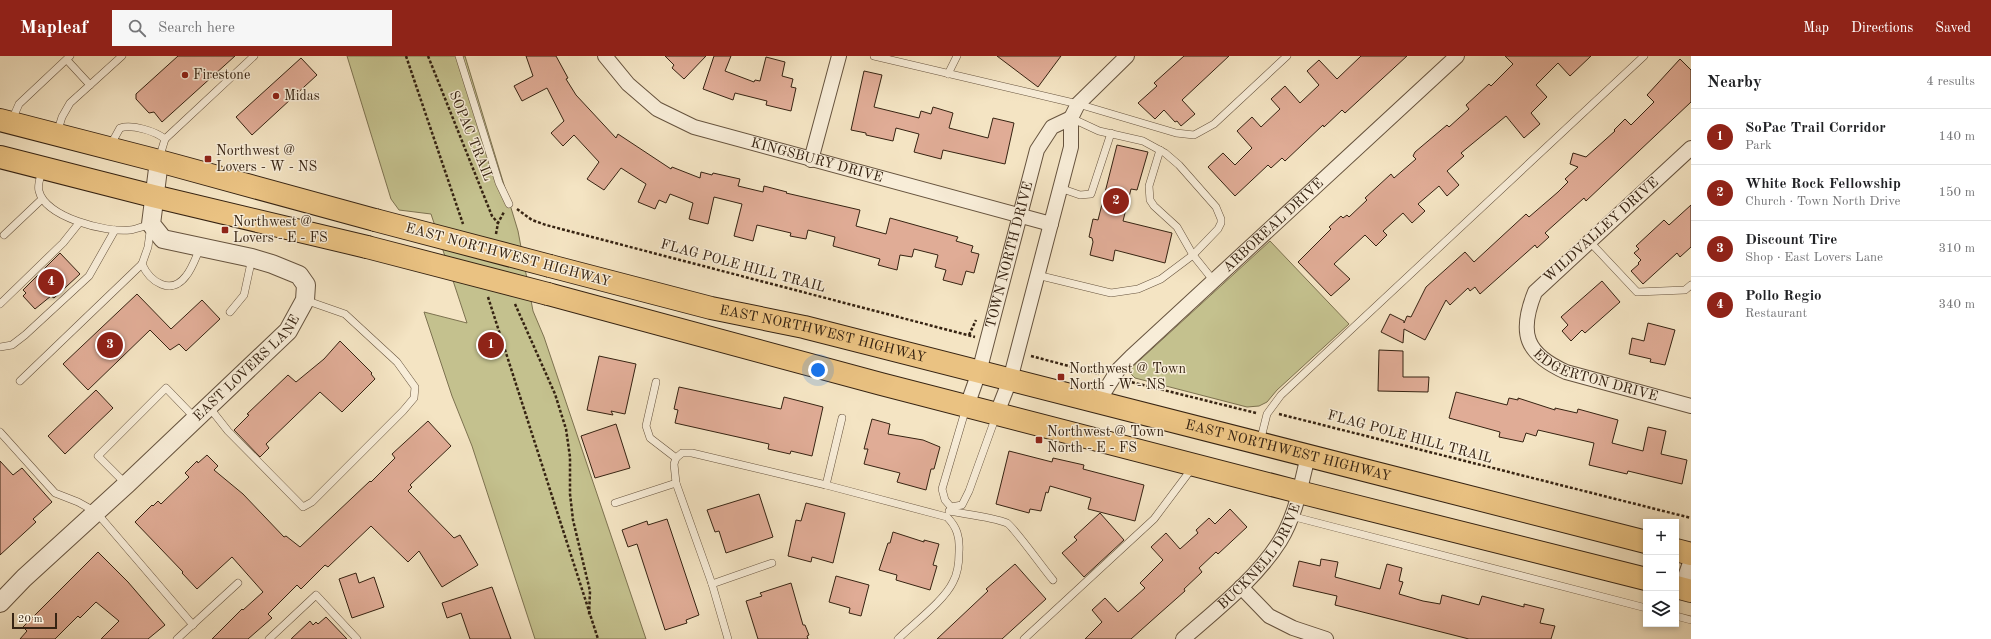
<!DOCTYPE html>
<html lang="en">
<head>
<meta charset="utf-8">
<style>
  body { margin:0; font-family:"Old Standard TT",serif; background:#f6f6f6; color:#202124 }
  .controls { position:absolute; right:12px; bottom:12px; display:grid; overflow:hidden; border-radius:0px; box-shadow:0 2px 6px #0003 }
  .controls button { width:36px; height:36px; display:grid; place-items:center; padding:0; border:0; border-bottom:1px solid #e0e0e0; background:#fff; color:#202124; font:20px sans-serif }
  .scale { position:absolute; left:12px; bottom:10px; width:45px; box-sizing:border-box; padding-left:4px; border:2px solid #362312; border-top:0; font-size:11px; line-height:14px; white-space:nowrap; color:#362312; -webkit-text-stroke:3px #f8edd8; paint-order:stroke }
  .you { position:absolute; left:818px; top:314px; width:14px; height:14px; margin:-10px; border:3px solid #fff; border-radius:50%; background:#1a73e8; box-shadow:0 0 0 6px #1a73e833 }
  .badge { display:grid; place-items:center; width:26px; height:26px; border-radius:50%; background:#8f2418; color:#fff; font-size:13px; font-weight:700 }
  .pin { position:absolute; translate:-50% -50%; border:2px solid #fff; box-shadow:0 1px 4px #0006 }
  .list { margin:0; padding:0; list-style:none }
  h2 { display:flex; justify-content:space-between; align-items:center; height:52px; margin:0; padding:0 16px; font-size:17px }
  h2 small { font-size:13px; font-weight:400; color:#757577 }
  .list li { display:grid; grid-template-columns:26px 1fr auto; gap:12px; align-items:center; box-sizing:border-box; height:56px; padding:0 16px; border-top:1px solid #e0e0e0 }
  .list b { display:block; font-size:15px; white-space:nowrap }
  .list p { margin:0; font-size:13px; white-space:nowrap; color:#757577 }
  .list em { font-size:13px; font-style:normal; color:#757577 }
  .icon { flex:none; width:22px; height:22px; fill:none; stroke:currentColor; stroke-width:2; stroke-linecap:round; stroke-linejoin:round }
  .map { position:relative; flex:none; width:1691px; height:583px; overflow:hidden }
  header { display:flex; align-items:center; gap:24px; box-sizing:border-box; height:56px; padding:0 20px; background:#8f2418; color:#fff }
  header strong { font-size:19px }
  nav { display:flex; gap:22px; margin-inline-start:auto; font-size:14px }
  .search { width:280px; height:36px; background:#f6f6f6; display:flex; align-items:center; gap:10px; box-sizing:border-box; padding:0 14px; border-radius:0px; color:#757577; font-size:15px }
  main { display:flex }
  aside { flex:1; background:#fff }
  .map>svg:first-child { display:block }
</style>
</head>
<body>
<header>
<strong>Mapleaf</strong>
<div class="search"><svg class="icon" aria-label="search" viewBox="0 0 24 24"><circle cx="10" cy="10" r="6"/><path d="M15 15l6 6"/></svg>Search here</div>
<nav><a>Map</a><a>Directions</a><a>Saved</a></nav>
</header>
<main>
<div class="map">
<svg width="1691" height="583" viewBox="0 0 1691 583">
  <rect width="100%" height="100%" fill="#f4e4c3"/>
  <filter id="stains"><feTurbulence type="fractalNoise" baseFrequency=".005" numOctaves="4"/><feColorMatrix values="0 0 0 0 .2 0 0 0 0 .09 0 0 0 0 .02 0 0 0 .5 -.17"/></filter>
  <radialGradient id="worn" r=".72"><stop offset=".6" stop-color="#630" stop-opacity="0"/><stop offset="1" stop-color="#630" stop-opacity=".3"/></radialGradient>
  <!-- green -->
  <g fill="#c4c18e" stroke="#7d7250">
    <polygon points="347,0 465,0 518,175 533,255 544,281 646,583 535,583 472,390 452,340 424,256 467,267 431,158 399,154 391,143"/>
    <polygon points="1270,185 1349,268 1277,334 1267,346 1259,350 1247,351 1135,322 1131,318 1130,313"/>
  </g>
  <!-- building -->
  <g fill="#e0ac96" stroke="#362312">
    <polygon points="178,0 235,0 162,66 154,56 149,57 136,43 136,38"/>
    <polygon points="526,0 556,0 568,22 566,23 576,39 616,82 618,78 671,113 672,111 700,122 701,116 712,119 713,117 740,123 738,130 763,136 764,130 787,136 786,137 860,154 856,170 886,178 890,162 958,181 956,185 973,190 971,196 979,198 974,217 966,215 962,229 943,224 946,214 935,211 938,199 914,193 912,201 900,199 897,214 878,209 880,203 833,190 835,181 808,174 806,183 790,180 791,177 757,169 753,185 734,180 742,148 714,141 708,168 689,163 693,147 670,138 666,147 659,144 655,153 638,146 646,128 621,112 604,134 587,123 599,106 574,79 563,90 551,77 564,65 547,32 522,45 514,30 533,20"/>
    <polygon points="665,0 706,0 684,23 672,12 674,9"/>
    <polygon points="714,0 731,0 725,15 754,26 755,24 760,25 766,1 785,6 782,20 793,23 791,31 796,32 791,55 766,49 767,45 735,37 733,44 703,33"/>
    <polygon points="997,0 1061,0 1038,31"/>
    <polygon points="1184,0 1229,0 1182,44 1195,58 1181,70 1177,65 1175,66 1164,54 1155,63 1138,47 1157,30 1154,27"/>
    <polygon points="1361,0 1407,0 1345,57 1342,54 1324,71 1323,69 1285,105 1282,102 1271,112 1268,109 1235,140 1208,111 1223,97 1235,109 1252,92 1237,75 1252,61 1261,71 1280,53 1271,43 1285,30 1300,47 1319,29 1307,15 1319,4 1337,23"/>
    <polygon points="1505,0 1591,0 1570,20 1558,7 1536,29 1547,41 1531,57 1540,68 1524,82 1506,60 1461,97 1464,100 1447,115 1459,129 1447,140 1439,130 1418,148 1425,155 1412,167 1403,157 1383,175 1387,179 1376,190 1365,179 1334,208 1350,223 1331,240 1298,206 1331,173 1329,171 1341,160 1343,162 1347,159 1349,161 1367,144 1365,142 1391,118 1394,122 1416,103 1413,100 1415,96 1447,69 1449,71 1469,53 1466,49 1489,28 1491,30 1513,8"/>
    <polygon points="301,2 317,19 252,79 236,61"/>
    <polygon points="1680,3 1691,14 1691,46 1586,145 1584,142 1545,177 1549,181 1537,192 1535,189 1480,238 1475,231 1470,235 1468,232 1450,249 1446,244 1425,284 1404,273 1403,287 1381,276 1390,258 1404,265 1404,267 1407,260 1411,261 1426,231 1465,196 1474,206 1526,158 1529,161 1558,136 1568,126 1565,123 1578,111 1570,108 1573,97 1586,101 1615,75 1614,74 1625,63 1631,69 1654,46 1647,39"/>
    <polygon points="864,15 882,19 874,51 919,62 921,55 931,58 933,51 953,57 949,72 988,82 993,62 1014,67 1005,108 943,94 941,103 914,96 919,78 896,72 893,85 866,79 866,77 851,74"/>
    <polygon points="1117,89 1148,96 1137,134 1131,133 1123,165 1172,177 1165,207 1115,194 1113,205 1090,199 1093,186 1092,182 1089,181 1093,163 1098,164"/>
    <polygon points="1691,149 1691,191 1680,201 1677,197 1643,228 1631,215 1639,208 1638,207 1641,204 1634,197 1639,193 1636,190 1664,164 1669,169"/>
    <polygon points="60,197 80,218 54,242 51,240 35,253 23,240 26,237 23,234"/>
    <polygon points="1602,225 1620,246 1585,277 1582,274 1571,285 1562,275 1568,269 1561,261"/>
    <polygon points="137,238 171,273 202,244 220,263 186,295 179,288 170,294 150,274 88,334 63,308"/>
    <polygon points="1648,267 1675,274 1665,309 1650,306 1651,303 1629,298 1632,282 1644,285"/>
    <polygon points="340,285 372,317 371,318 375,323 342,356 320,336 266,388 269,392 260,401 234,374 249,359 247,358 288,319 296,326 324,303"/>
    <polygon points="1379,294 1403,295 1403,321 1429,321 1428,336 1378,335"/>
    <polygon points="599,300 636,308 625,358 611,355 613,359 587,354"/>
    <polygon points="679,331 781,353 784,341 823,351 812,400 791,395 790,398 768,393 769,388 675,367 678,354 674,353"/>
    <polygon points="96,334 113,352 65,398 48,380"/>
    <polygon points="1456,336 1507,349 1509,342 1518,344 1518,342 1555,354 1555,352 1577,357 1578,353 1618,364 1612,387 1643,395 1648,371 1666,375 1661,398 1687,404 1682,428 1628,415 1627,418 1589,409 1594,387 1538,374 1536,380 1526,377 1523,386 1499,381 1500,376 1449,362"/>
    <polygon points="872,363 890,368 888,378 923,384 940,391 934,413 931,413 926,434 897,426 900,417 864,408 868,393 864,393"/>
    <polygon points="428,365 451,390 410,429 412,431 408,435 454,482 460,479 478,509 442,531 419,495 408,506 371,470 328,511 325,509 301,533 297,529 268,558 272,562 248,583 212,583 242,553 243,554 263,536 232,501 197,533 182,517 183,516 135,466 152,449 153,450 158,445 161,448 189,421 185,417 197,405 198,407 207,399 218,410 214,414 243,438 284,481 286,480 300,491 370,425 371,426 395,402 392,398"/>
    <polygon points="616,368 630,412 595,422 581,380"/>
    <polygon points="1009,395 1052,406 1053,402 1084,409 1083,413 1144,429 1135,465 1088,453 1091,442 1050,430 1048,437 1046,436 1041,455 1030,453 1029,457 996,448"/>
    <polygon points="0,405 13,419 22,412 52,446 33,463 36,466 0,499"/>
    <polygon points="759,438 773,481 726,497 719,475 715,476 707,454"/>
    <polygon points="806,447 845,457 833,507 812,501 811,506 788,500 796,464 801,465"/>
    <polygon points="1230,453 1247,471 1218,498 1216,496 1199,512 1202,516 1184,533 1185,535 1159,558 1131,583 1085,583 1102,566 1092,554 1105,542 1118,556 1145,532 1140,527 1163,504 1151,491 1166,477 1180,493 1198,477 1196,474 1209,462 1215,468"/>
    <polygon points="1100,457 1124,484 1084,521 1062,497 1077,484 1074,481"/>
    <polygon points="667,463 699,559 686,564 687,567 665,574 637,488 628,491 622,474 647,465 648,469"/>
    <polygon points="893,476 924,486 924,484 939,488 933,509 937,510 930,534 896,524 897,519 879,514 888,487 890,487"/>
    <polygon points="98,496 128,526 165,569 148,583 101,583 119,565 96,546 80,562 78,560 55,583 20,583 27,575 23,571"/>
    <polygon points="1321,503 1338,506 1335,521 1380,533 1387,508 1402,512 1399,525 1403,526 1399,538 1423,545 1440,548 1442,539 1479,549 1482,540 1524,551 1524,548 1544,553 1540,567 1555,570 1551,583 1469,583 1335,549 1337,540 1293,530 1299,505 1320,510"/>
    <polygon points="1015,508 1046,543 1002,583 937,583 988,535 986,533"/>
    <polygon points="356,517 359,527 374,521 384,551 352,562 339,523"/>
    <polygon points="836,520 869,529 861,560 849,557 850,552 829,546"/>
    <polygon points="791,527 803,569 805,569 809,579 807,580 808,583 758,583 746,545 762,540 760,537"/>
    <polygon points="492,531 511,583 470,583 461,557 447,562 442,547"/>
    <polygon points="326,561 347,583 291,583 310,565 313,569 316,566 318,568"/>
  </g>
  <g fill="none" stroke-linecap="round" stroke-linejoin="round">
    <defs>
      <g id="service">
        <polyline points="459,0 499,127 509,148"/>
        <polyline points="874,0 1078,48 1176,77 1194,79 1214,68 1287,0"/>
        <polyline points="67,4 90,29"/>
        <polyline points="948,18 957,0"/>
        <polyline points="12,64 19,48 70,0"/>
        <polyline points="57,77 62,61 70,47 122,0"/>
        <polyline points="165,83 254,0"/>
        <path d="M110,90L120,72C132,68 155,75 165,83L159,103"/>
        <polyline points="1160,94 1149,130 1150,144 1154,150 1177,171 1193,199 1213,224"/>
        <polyline points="1060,132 1080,139 1091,138 1111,77"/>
        <polyline points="4,179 42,143"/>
        <polyline points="1590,186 1637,236 1685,234 1691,229"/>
        <path d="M142,208C150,226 171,240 186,220C192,213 196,201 200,192"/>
        <polyline points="1037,219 1111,237 1138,233 1161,223 1193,199 1218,173 1221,167 1221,163 1216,151 1179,109 1165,97 1143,85 1099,75 1071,62"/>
        <polyline points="0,248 63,187 79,167"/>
        <polyline points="230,256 244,239 252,202"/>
        <polyline points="0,291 12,289 25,279 89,220 115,174"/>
        <path d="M20,325L142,208L148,191L151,168C144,170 137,173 130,174C106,177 45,161 39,135C37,129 41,120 42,114"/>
        <polyline points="656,326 646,370 650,382 676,402"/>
        <polyline points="209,351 228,375 303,451 312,446 403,355 414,342 415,331 397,306 345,258 305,244"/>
        <polyline points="966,352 942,433 945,444 951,451 962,449 969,435 996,360"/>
        <polyline points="0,376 55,437 78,446 96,456 193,569"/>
        <polyline points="1260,386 1267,358 1281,339 1644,0"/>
        <polyline points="126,428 98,400 166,332 195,362"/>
        <polyline points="826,429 842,362"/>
        <polyline points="615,447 676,427"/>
        <path d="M949,455C964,458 993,461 1007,467C1013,470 1045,515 1053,524"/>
        <polyline points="1291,460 1646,552"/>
        <polyline points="712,528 772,507"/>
        <polyline points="1676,560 1691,564"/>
        <polyline points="177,583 238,527"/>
        <polyline points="269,583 316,539 357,583"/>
        <path d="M728,583L712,528L676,427L674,408L676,402L682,397H692L826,429L947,461C957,471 960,481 959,496C959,506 958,517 953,526C944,545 913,568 898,583"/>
        <polyline points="1024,583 1154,463 1193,411"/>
      </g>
      <g id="minor">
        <path id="s1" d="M605,0L628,28L657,53L694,71L1051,168"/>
        <path id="s2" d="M1691,92L1535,236C1518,278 1526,298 1566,316L1691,350"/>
        <polyline points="811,104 839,0"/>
        <path id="s3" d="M1098,346L1118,314L1131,301L1457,0"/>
        <path id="s4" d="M967,350L979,316L1037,94L1052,71L1071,62"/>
        <polyline points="997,357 1010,324 1071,91 1071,62 1078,48 1127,0"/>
        <polyline points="1241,531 1269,560 1293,572 1326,583"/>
        <polyline points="1681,532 1691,504"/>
        <path id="s5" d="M1183,583C1217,553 1256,523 1280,485C1296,459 1301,428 1308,400"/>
      </g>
      <g id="tertiary">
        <path id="s6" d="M0,547L24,522L127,428L288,275L305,244L306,229L299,219L272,208L252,202L163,183L151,168L159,105"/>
      </g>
      <g id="primary">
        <polyline points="0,64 159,105 375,164"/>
        <polyline points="0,101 153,140 367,191"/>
        <path id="s7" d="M550,210L711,252L804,271L1646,486"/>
        <polyline points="548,238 881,328 1299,436 1646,523"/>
        <polyline points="1676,494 1691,498"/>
        <polyline points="1676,531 1691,535"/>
      </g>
    </defs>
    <!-- service casing -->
    <use href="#service" stroke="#66533e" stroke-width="8"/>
    <!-- minor casing -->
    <use href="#minor" stroke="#66533e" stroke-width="16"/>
    <!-- tertiary casing -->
    <use href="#tertiary" stroke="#66533e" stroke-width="20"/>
    <!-- primary casing -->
    <use href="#primary" stroke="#362312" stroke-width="24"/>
    <!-- path -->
    <g stroke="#362312" stroke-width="2.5" stroke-dasharray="3 2" stroke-linecap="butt">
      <polyline points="406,0 463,168"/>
      <polyline points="428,0 492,160 498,167"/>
      <polyline points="517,153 532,164 546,169 975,281"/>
      <polyline points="496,178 498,167 504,156"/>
      <polyline points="488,241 598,583"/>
      <polyline points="515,248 555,338 566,373 570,401 570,438 573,464 590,535 589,560"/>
      <polyline points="969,279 976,264"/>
      <polyline points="1031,300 1099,318"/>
      <polyline points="1127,325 1256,357"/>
      <polyline points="1279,358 1691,462"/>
    </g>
    <!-- service -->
    <use href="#service" stroke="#f8edd8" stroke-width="7"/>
    <!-- minor -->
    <use href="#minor" stroke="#f8edd8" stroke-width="14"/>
    <!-- tertiary -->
    <use href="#tertiary" stroke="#f8edd8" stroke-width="18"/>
    <!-- primary -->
    <use href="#primary" stroke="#eac282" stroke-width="22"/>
    <defs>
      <g id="primary-bridge">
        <polyline points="375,164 550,210"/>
        <polyline points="367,191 548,238"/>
      </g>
    </defs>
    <!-- primary-bridge casing -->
    <use href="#primary-bridge" stroke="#362312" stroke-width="24" stroke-linecap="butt"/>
    <!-- primary-bridge -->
    <use href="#primary-bridge" stroke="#eac282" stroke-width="22"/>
  </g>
  <!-- markers -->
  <g fill="#8f2418" stroke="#f8edd8" stroke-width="1.5">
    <circle cx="185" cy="19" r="4"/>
    <circle cx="276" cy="40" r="4"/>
    <rect x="204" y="99" width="8" height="8" rx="2"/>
    <rect x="221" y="170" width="8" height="8" rx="2"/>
    <rect x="1057" y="317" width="8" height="8" rx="2"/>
    <rect x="1035" y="380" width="8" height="8" rx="2"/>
  </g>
  <g text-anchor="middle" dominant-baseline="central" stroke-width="3" stroke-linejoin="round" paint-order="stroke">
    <!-- poi labels -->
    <g font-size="14" fill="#362312" stroke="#f8edd8" text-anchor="start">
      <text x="193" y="19">Firestone</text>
      <text x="284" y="40">Midas</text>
      <text x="216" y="95">Northwest @<tspan x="216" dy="16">Lovers - W - NS</tspan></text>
      <text x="233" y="166">Northwest @<tspan x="233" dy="16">Lovers - E - FS</tspan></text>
      <text x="1069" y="313">Northwest @ Town<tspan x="1069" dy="16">North - W - NS</tspan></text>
      <text x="1047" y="376">Northwest @ Town<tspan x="1047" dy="16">North - E - FS</tspan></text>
    </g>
    <!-- street labels -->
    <g font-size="14" fill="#362312" stroke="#f8edd8">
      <text transform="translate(471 80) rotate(68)">SOPAC TRAIL</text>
      <text stroke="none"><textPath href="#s1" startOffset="243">KINGSBURY DRIVE</textPath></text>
      <text stroke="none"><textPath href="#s3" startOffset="250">ARBOREAL DRIVE</textPath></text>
      <text transform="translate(1601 174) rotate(-42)">WILDVALLEY DRIVE</text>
      <text transform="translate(508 199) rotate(15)">EAST NORTHWEST HIGHWAY</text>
      <text stroke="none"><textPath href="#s4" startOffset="157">TOWN NORTH DRIVE</textPath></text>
      <text transform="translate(743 210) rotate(15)">FLAG POLE HILL TRAIL</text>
      <text stroke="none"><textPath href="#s7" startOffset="281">EAST NORTHWEST HIGHWAY</textPath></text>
      <text stroke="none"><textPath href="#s6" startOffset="341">EAST LOVERS LANE</textPath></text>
      <text stroke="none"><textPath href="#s2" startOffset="341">EDGERTON DRIVE</textPath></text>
      <text transform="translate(1410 381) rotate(15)">FLAG POLE HILL TRAIL</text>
      <text stroke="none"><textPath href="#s7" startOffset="761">EAST NORTHWEST HIGHWAY</textPath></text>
      <text stroke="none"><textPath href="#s5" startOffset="114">BUCKNELL DRIVE</textPath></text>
    </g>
  </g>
  <rect width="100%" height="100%" filter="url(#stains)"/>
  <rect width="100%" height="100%" fill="url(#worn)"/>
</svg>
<div class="controls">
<button>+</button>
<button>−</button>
<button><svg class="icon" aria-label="layers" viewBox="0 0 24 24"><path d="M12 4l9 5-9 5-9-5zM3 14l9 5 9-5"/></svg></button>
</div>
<div class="scale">20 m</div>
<div class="you"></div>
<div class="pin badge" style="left:491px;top:289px">1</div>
<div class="pin badge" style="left:1116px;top:145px">2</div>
<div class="pin badge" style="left:110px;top:289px">3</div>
<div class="pin badge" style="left:51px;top:226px">4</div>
</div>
<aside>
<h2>Nearby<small>4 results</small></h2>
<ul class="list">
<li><span class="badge">1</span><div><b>SoPac Trail Corridor</b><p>Park</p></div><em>140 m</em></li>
<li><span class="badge">2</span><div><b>White Rock Fellowship</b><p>Church · Town North Drive</p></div><em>150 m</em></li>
<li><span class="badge">3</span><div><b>Discount Tire</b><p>Shop · East Lovers Lane</p></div><em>310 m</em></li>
<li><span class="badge">4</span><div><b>Pollo Regio</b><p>Restaurant</p></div><em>340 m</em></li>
</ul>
</aside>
</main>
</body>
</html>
